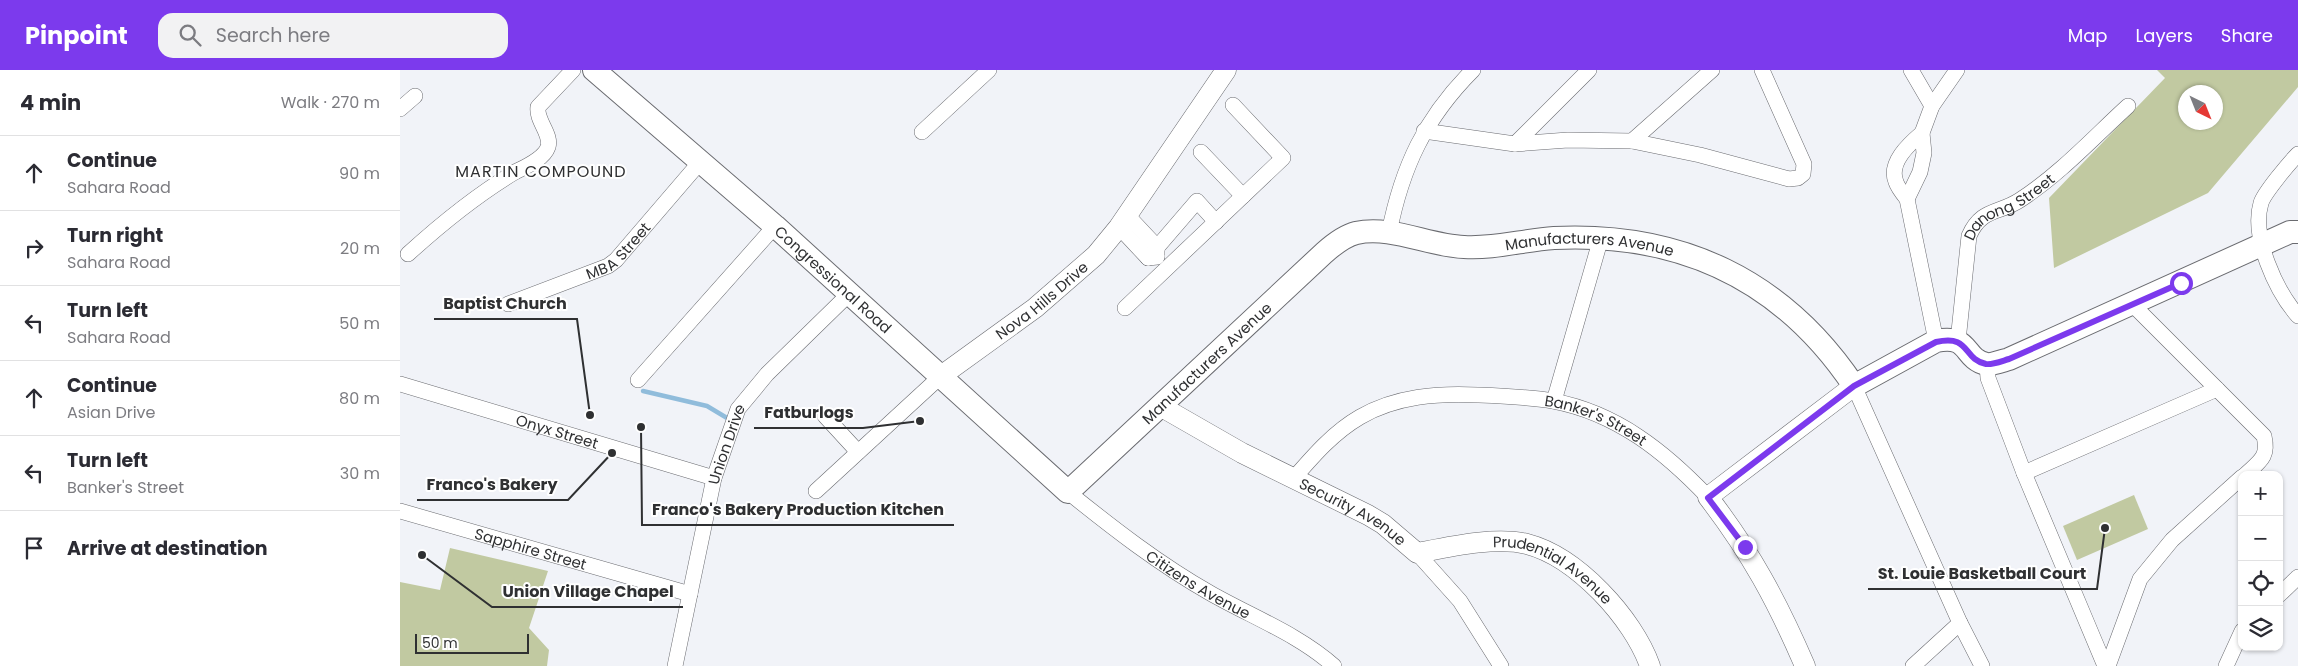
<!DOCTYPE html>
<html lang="en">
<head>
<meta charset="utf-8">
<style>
  body { margin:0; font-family:Poppins,sans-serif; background:#f2f2f3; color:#2b2b33 }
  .controls { position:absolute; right:15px; bottom:15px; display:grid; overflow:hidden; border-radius:10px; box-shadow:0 1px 4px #0004 }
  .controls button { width:45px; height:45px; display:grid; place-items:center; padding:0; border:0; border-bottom:1px solid #e1e1e2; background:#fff; color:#2b2b33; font:25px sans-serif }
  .compass { position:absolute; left:1778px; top:15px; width:45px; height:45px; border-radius:50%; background:#fff; box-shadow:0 1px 4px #0004; rotate:137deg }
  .scale { position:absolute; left:15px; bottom:12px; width:114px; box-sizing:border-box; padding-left:5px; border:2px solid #2f3032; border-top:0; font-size:14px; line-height:18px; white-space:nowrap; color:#2f3032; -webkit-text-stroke:4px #fff; paint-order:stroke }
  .stop { position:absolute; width:15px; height:15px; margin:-11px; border:4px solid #7c3aed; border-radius:50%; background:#fff }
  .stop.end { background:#7c3aed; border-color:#fff; box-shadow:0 1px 5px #0008 }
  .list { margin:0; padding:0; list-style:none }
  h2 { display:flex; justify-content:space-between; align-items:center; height:65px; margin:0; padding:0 20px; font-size:21px }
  h2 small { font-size:16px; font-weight:400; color:#7c7c81 }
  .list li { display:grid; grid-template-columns:32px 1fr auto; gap:15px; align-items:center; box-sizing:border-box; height:75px; padding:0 20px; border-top:1px solid #e1e1e2 }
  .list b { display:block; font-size:19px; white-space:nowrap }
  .list p { margin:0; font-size:16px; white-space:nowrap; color:#7c7c81 }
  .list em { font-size:16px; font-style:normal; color:#7c7c81 }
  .icon { flex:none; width:28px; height:28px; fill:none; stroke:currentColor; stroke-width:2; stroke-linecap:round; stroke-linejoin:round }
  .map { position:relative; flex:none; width:1898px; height:596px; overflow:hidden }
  header { display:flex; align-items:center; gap:30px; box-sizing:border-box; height:70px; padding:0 25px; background:#7c3aed; color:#fff }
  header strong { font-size:24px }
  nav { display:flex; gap:28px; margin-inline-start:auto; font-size:18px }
  .search { width:350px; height:45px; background:#f2f2f3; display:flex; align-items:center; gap:12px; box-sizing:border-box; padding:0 18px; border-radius:15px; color:#7c7c81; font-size:19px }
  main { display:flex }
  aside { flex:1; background:#fff }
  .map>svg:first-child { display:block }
</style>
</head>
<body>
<header>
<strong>Pinpoint</strong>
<div class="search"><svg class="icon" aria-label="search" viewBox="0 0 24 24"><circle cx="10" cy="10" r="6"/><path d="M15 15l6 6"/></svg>Search here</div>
<nav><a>Map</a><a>Layers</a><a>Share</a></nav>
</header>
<main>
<aside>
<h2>4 min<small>Walk · 270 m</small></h2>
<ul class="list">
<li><svg class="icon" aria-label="ahead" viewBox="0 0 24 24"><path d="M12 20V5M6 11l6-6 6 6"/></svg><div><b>Continue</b><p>Sahara Road</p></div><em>90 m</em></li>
<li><svg class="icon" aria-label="right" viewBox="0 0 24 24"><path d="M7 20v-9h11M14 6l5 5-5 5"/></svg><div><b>Turn right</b><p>Sahara Road</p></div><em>20 m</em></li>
<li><svg class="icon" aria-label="left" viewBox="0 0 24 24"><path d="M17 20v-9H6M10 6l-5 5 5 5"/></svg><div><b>Turn left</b><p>Sahara Road</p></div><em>50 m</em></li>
<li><svg class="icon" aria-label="ahead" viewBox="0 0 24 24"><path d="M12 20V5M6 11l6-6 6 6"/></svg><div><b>Continue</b><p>Asian Drive</p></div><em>80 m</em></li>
<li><svg class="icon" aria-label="left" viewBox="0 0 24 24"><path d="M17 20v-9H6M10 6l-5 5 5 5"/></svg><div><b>Turn left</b><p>Banker's Street</p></div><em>30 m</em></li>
<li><svg class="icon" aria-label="arrive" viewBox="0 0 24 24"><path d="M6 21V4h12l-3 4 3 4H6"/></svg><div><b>Arrive at destination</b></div></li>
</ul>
</aside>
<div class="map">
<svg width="1898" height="596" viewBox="0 0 1898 596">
  <rect width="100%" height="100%" fill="#f1f3f8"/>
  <!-- green -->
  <g fill="#c1c9a1" fill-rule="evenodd">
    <path d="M1757,0H1898V17L1808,123L1654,198L1649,128L1765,8ZM1786,22H1816V52H1786Z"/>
    <polygon points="1734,425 1748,459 1677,490 1663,456"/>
    <polygon points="50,478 148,501 129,558 149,580 147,596 0,596 0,512 40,520"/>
  </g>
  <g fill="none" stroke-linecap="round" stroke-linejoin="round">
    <!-- stream -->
    <polyline stroke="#90bcdb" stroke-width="4.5" points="243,321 307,336 327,348"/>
    <defs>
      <g id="minor">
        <polyline points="1511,0 1532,36"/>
        <polyline points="0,39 15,26"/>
        <polyline points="1024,61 1115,74 1168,70 1232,71 1300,85 1389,109 1398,108 1403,104 1404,94 1362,0"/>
        <polyline points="522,62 589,0"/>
        <path d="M1522,63C1509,74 1488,93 1496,112C1498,118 1503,124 1507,129L1536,271"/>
        <polyline points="1232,71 1312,0"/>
        <polyline points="1115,74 1189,0"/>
        <polyline points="801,82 843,126"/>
        <path d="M1898,84C1890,92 1864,123 1861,133C1851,167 1876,221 1898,246"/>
        <polyline points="1507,129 1520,102 1524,83 1522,63 1532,36 1557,0"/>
        <polyline points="727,145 757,177 757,186"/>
        <polyline points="719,157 748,188 757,187"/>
        <path d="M989,163C1002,97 1025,48 1073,0"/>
        <path d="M8,184C42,153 75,126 115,102C125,97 144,89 148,77C152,64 136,51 138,37L173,0"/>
        <polyline points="748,188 797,131 816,152"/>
        <path id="s1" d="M108,234L208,196L216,190L301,91"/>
        <path d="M1733,235L1864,366C1869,387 1860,391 1845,405"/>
        <polyline points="725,238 883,88 833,35"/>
        <path id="s2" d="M1558,271L1569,166C1581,138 1599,144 1620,130C1660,104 1693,68 1728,36"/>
        <polyline points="1587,294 1588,308 1624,403 1705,596"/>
        <polyline points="238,310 375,156"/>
        <path id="s3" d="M0,314L314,408"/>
        <polyline points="1454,316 1560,553 1582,596"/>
        <polyline points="1154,331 1201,168"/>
        <polyline points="425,346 458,382"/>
        <polyline points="1624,403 1817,319"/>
        <path id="s4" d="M894,408C914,385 934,362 960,347C996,326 1038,323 1078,325C1103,326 1129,327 1153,331C1217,343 1265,382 1308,427"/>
        <polyline points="416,421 541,306"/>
        <path id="s5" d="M668,422C714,459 759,494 810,523C852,547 898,564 934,596"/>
        <path id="s6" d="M0,441L290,524"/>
        <polyline points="1017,483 1060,531 1101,596"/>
        <polyline points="1879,525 1898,507"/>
        <path id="s7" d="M275,596L314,408L338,339L367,304L449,224"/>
        <polyline points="1513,596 1560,553"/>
        <polyline points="1708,596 1740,509 1772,470 1842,407"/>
        <polyline points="1826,596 1842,561"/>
      </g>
      <g id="tertiary">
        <path id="s8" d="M541,306L635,238L696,185L719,157L826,0"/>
        <path id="s9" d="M760,336L842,383L968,445L983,454L1017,483C1048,477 1096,466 1127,474C1177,487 1233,548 1250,596"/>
        <path d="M1405,596C1377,531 1351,483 1308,427L1454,316"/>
      </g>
      <g id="secondary">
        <path id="s10" d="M194,0L375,156L668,422L924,183C933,175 944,166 956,163C991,155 1029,176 1064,177C1094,179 1124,170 1154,168C1281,162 1383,210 1454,316L1536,271C1571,264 1562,288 1586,294C1592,295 1602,291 1609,289L1890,162H1898"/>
      </g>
    </defs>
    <!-- minor casing -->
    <use href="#minor" stroke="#6a6b70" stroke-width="16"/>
    <!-- tertiary casing -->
    <use href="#tertiary" stroke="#6a6b70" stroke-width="21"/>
    <!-- secondary casing -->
    <use href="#secondary" stroke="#6a6b70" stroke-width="24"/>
    <!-- minor -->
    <use href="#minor" stroke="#fff" stroke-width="15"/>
    <!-- tertiary -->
    <use href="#tertiary" stroke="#fff" stroke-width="20"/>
    <!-- secondary -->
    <use href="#secondary" stroke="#fff" stroke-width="22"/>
  </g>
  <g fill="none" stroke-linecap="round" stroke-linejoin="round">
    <!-- route -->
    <path stroke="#7c3aed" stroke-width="6" d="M1345,477L1308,428L1454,316L1536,272C1571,264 1562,289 1586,294C1592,295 1602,291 1609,289L1781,213"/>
  </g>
  <g text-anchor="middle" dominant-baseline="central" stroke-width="4" stroke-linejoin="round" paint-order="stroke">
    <!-- street labels -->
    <g font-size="15" fill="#2f3032" stroke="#fff">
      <text stroke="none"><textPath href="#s2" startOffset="156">Danong Street</textPath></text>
      <text stroke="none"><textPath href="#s1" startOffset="124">MBA Street</textPath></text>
      <text stroke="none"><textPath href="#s10" startOffset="1259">Manufacturers Avenue</textPath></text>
      <text stroke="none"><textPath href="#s10" startOffset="318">Congressional Road</textPath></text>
      <text stroke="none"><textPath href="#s8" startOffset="126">Nova Hills Drive</textPath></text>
      <text stroke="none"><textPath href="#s10" startOffset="824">Manufacturers Avenue</textPath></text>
      <text stroke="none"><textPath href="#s4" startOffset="334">Banker's Street</textPath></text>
      <text stroke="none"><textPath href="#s3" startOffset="164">Onyx Street</textPath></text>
      <text stroke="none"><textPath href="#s7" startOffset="228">Union Drive</textPath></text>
      <text stroke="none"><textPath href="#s9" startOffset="220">Security Avenue</textPath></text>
      <text stroke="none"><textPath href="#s6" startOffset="136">Sapphire Street</textPath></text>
      <text stroke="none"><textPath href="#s9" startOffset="442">Prudential Avenue</textPath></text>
      <text stroke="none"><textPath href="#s5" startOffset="160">Citizens Avenue</textPath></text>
    </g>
    <!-- neighbourhood labels -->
    <g font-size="16" letter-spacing="1" fill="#2f3032" stroke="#fff">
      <text x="141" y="101">MARTIN COMPOUND</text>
    </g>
  </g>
  <!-- callouts -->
  <path fill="none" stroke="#2f3032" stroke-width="2" d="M190 345L177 249H34M520 351L463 358H354M212 383L168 430H17M241 357L242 455H554M1705 458L1697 519H1468M22 485L92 537H283"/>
  <g fill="#2f3032" stroke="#fff" stroke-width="2">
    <circle cx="190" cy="345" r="5"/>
    <circle cx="520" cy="351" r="5"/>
    <circle cx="212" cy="383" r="5"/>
    <circle cx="241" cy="357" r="5"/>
    <circle cx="1705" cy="458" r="5"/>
    <circle cx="22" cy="485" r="5"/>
  </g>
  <g font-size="16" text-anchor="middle" font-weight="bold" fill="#2f3032" stroke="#fff" stroke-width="4" stroke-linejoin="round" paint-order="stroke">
    <text x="105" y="239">Baptist Church</text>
    <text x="409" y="348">Fatburlogs</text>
    <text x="92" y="420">Franco's Bakery</text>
    <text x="398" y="445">Franco's Bakery Production Kitchen</text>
    <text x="1582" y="509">St. Louie Basketball Court</text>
    <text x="188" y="527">Union Village Chapel</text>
  </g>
</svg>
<div class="controls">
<button>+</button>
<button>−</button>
<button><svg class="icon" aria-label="locate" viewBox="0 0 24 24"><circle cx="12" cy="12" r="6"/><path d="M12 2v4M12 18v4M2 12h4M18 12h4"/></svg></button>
<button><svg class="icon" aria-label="layers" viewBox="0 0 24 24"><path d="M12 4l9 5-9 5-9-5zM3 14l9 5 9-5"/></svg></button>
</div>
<svg class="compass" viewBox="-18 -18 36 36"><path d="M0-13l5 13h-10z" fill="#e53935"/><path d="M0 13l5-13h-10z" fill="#7c7c81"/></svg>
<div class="scale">50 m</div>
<div class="stop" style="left:1781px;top:213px"></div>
<div class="stop end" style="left:1345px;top:477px"></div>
</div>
</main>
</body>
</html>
